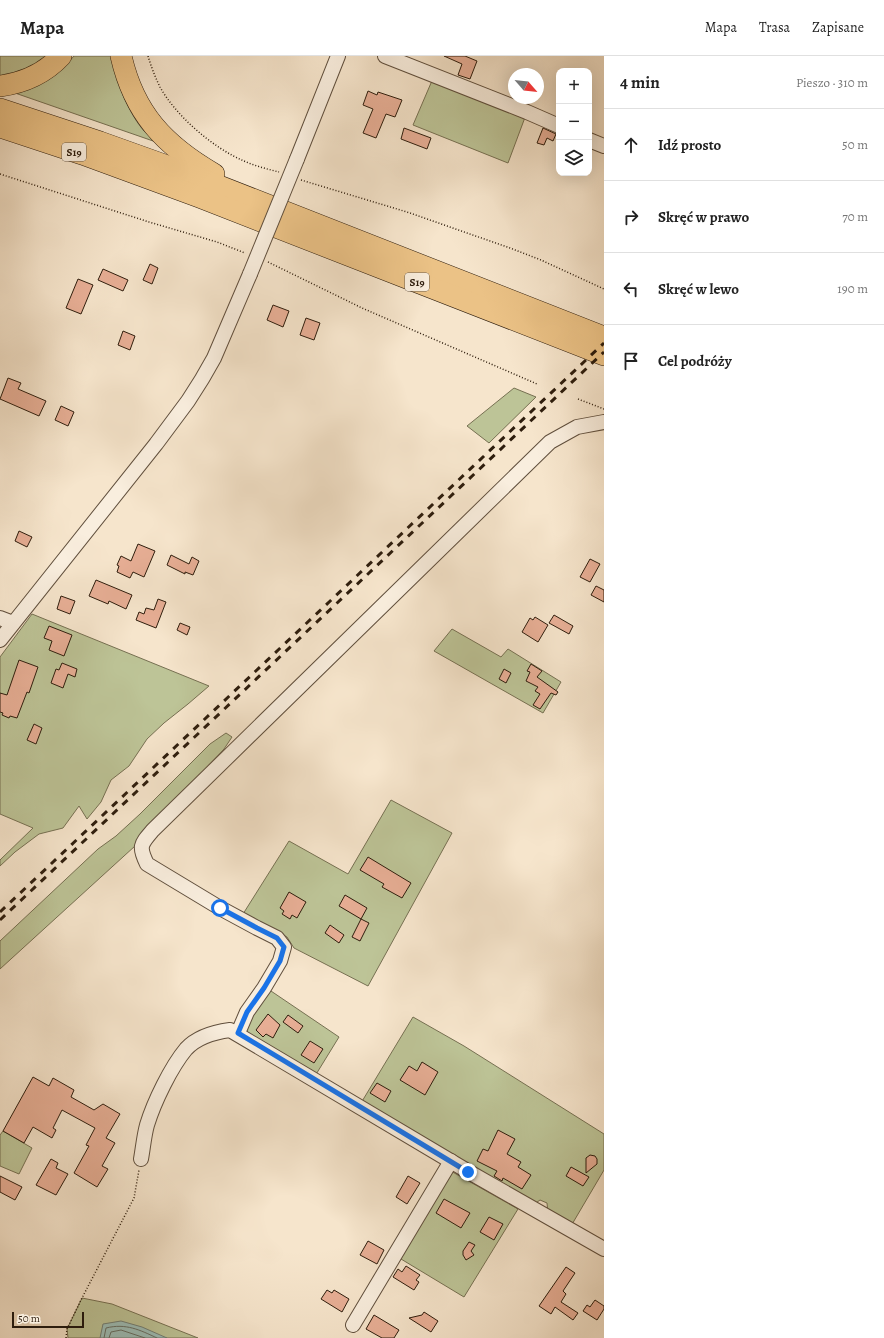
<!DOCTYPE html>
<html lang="pl">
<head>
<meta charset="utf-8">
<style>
  body { margin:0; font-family:Alegreya,serif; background:#f2f2f2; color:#222 }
  .controls { position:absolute; right:12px; top:12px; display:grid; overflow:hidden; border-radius:8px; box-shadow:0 4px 16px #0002 }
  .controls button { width:36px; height:36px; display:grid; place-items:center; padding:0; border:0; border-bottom:1px solid #e0e0e0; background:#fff; color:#222; font:20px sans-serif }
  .compass { position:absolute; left:508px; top:12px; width:36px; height:36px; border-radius:50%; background:#fff; box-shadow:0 4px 16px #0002; rotate:118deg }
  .scale { position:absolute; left:12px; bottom:10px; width:72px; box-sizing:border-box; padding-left:4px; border:2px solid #2e1d0d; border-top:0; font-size:11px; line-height:14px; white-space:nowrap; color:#2e1d0d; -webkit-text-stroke:3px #f9eede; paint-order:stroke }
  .stop { position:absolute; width:12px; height:12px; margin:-9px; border:3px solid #1a73e8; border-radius:50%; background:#fff }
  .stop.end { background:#1a73e8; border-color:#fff; box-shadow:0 1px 4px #0008 }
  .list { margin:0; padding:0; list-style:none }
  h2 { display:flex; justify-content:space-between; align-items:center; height:52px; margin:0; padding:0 16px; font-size:17px }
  h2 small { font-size:13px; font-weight:400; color:#767676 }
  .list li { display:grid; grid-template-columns:26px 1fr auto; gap:12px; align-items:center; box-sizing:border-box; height:72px; padding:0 16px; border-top:1px solid #e0e0e0 }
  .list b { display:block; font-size:15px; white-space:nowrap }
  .list em { font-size:13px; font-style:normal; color:#767676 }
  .icon { flex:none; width:22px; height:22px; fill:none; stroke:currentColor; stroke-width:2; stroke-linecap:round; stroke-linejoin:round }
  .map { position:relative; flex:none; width:604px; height:1282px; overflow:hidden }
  header { display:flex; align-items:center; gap:24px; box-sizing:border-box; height:56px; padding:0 20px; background:#fff; border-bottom:1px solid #e0e0e0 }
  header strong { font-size:19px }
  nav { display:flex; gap:22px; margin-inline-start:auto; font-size:14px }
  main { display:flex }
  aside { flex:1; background:#fff }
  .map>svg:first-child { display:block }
</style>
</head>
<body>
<header>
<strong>Mapa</strong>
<nav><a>Mapa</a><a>Trasa</a><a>Zapisane</a></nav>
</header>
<main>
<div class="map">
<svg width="604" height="1282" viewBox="0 0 604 1282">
  <rect width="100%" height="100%" fill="#f6e5cc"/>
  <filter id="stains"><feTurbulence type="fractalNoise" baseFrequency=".005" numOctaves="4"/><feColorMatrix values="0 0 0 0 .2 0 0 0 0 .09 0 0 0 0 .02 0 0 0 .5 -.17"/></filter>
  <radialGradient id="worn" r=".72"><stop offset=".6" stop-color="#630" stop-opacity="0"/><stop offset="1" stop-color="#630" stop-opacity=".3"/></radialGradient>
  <!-- green -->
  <g fill="#bdc497" stroke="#767052">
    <polygon points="0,0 50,0 35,12 0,21"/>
    <path d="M74,0H111C117,25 126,53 143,74C147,78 152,82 156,86L15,37L62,13Z"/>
    <polygon points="434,20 527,56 508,107 413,69"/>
    <polygon points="514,332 536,341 489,387 467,370"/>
    <polygon points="32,558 209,630 188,648 164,667 147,683 129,710 111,724 101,746 87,763 79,750 63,772 39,778 15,796 0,810 0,804 33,772 0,758 0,601"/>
    <polygon points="452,573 501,601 508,593 561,626 543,657 434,595"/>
    <polygon points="226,677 232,681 224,693 168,752 135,790 0,913 0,885 98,793 116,780 140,758 210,688"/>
    <polygon points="391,744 452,777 368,930 294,892 287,881 243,858 289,785 348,818"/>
    <polygon points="268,933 339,981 315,1020 245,977 250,959"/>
    <polygon points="413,961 464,990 604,1078 604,1114 571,1170 548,1158 547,1147 540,1144 533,1149 361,1047"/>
    <polygon points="3,1075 32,1092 19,1118 0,1110 0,1079"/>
    <polygon points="449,1114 518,1153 464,1241 396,1200"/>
    <polygon points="82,1242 112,1248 198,1282 68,1282 67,1273"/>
  </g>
  <!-- water -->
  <polygon fill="#9dbfb9" stroke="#717e74" points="121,1265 142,1271 167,1282 100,1282 103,1268"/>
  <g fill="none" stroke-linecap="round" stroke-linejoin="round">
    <!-- shore -->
    <g stroke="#666e63" stroke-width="1">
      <path d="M104,1282L106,1272C126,1267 140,1274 157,1282"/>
      <polyline points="109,1282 111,1276 121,1274 145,1282"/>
    </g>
  </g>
  <!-- building -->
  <g fill="#e8af96" stroke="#2e1d0d">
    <polygon points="444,0 465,0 477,5 470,23 458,19 462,8"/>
    <polygon points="368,35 377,39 378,36 402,44 395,61 386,58 376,82 363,77 373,53 363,49"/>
    <polygon points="404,72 431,82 427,93 401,83"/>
    <polygon points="543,72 556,78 553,85 547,82 544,89 537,87"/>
    <polygon points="150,208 158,212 152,228 143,224"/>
    <polygon points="103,213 128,224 123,235 98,224"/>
    <polygon points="78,223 93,229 81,258 66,252"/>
    <polygon points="273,249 289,255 283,271 267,264"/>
    <polygon points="306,262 320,267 314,284 300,279"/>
    <polygon points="123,275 135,280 130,294 118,289"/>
    <polygon points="8,322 21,327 18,333 46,345 39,360 0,343"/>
    <polygon points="61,350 74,356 68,370 55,364"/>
    <polygon points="19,475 32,481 27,491 15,485"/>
    <polygon points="138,488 155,495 144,521 133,516 130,522 117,516 119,510 117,509 121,500 131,505"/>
    <polygon points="171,499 189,508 192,501 199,505 193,519 185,516 185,518 167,509"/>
    <polygon points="590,503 600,508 590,526 580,521"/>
    <polygon points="96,524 132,539 126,553 109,545 108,548 89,540"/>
    <polygon points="596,530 604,534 604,546 591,539"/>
    <polygon points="61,540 75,545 70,558 57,553"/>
    <polygon points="158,543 166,546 156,572 136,564 139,556 144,558 146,552 154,554"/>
    <polygon points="554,559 573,570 569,578 549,567"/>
    <polygon points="535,561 548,569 538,586 522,576 530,562 533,564"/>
    <polygon points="180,567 190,571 187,579 177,574"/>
    <polygon points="49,570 72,579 64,600 49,594 52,585 44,582"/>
    <polygon points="19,604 38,611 29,637 27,636 17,662 10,660 9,662 2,659 3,657 0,656 0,637 7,639"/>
    <polygon points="62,607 77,613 75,621 68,618 63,632 51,627 56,613 59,614"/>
    <polygon points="531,608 542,615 537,621 558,636 556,639 551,637 540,653 533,649 540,638 535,635 538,631 526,625 530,616 527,615"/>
    <polygon points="504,613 511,617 506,627 499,623"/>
    <polygon points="34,668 42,672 36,688 27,684"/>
    <polygon points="368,801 411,827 402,842 382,831 384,828 360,814"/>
    <polygon points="289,836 306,846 297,862 292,859 290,863 282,858 284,855 280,852"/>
    <polygon points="345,839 367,852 361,863 339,850"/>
    <polygon points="361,863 369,867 360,885 352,881"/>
    <polygon points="330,869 344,879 339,887 325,877"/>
    <polygon points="268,958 280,969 273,982 266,978 263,981 256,974"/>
    <polygon points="288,959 303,970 298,977 283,966"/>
    <polygon points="310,985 323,993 314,1007 301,999"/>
    <polygon points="422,1006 438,1016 425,1039 400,1024 409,1010 417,1015"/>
    <polygon points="33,1021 49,1030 53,1022 74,1034 71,1041 94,1054 103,1048 120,1058 106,1082 115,1087 102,1110 108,1113 97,1131 74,1117 89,1090 86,1089 95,1072 62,1054 53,1072 56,1074 52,1082 33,1071 24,1087 3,1075"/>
    <polygon points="377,1027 391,1035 385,1046 370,1037"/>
    <polygon points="498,1074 515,1083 507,1098 521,1106 518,1111 531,1119 522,1133 503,1122 502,1125 494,1120 497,1115 477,1105 483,1093 488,1095"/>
    <polygon points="590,1099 595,1100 597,1103 597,1108 586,1117 586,1102"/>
    <polygon points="51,1103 58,1107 56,1112 68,1118 56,1139 36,1129"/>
    <polygon points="571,1111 589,1121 583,1130 566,1120"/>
    <polygon points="0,1120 22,1131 15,1144 0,1136"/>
    <polygon points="408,1120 420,1127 407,1148 396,1141"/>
    <polygon points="444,1143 470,1157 461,1172 436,1157"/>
    <polygon points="489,1161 503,1168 494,1184 480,1176"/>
    <polygon points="368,1185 384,1194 377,1208 360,1199"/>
    <polygon points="469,1186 475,1189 471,1195 474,1199 466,1204 463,1199 463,1195"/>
    <polygon points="406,1210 420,1219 416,1224 419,1226 414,1234 393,1221 398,1213 402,1216"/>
    <polygon points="566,1211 575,1217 563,1235 566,1238 561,1246 578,1257 573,1264 555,1251 551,1258 539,1250"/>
    <polygon points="327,1234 332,1237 334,1234 349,1243 342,1256 321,1243"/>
    <polygon points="595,1244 604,1250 604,1253 597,1264 583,1255 587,1249 590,1251"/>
    <polygon points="424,1256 438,1265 431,1276 409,1262 422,1259"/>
    <polygon points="374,1259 399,1274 394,1282 382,1282 366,1273"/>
  </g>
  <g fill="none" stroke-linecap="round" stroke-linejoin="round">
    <defs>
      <g id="minor">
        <polyline points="385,0 527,56 559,70"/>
        <polyline points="589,84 604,90"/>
        <polyline points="297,103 338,0"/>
        <polyline points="0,562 13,567"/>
        <polyline points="0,584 156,388 188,345 202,323 214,302 250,218"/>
        <path d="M238,977L247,956L264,932L280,905L284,891L277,882L257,872L220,852L147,808C138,790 141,788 153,774L550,386L577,371L604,366"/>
        <path d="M141,1103C143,1092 144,1080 147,1069C154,1046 171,1011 186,993C197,981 215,976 230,974L469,1116L604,1193"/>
        <polyline points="353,1269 451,1105"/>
      </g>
      <g id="highway">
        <path d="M121,0C134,57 164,89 214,118"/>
        <path d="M0,30C23,27 45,17 61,0"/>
        <polyline points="0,53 100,86 181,115 604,281"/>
        <polyline points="0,71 82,98 199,141 604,299"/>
      </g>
    </defs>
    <!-- minor casing -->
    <use href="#minor" stroke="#604f3d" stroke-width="16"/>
    <!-- highway casing -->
    <use href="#highway" stroke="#2e1d0d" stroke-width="22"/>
    <!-- path -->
    <g stroke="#2e1d0d" stroke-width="1.5" stroke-dasharray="1 2" stroke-linecap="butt">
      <path d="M148,0C151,10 155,21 160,31C176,60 213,92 244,105C255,110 267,113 279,116"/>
      <polyline points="0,118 149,166 217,186 245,197"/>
      <polyline points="301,124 407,156 510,192 541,204 604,233"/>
      <polyline points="268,206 362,252 537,328"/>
      <polyline points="578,343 604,353"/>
      <polyline points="66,1282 67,1273 82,1242 134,1142 139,1114"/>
    </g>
    <!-- minor -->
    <use href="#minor" stroke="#f9eede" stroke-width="14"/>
    <!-- highway -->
    <use href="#highway" stroke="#ebc286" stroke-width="21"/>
    <!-- rail -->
    <g stroke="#2e1d0d" stroke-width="3" stroke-dasharray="7 7" stroke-linecap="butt">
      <polyline points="0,856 604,287"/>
      <polyline points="0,864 604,296"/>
    </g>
    <defs>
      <polyline id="minor-bridge" points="250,218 297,103"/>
    </defs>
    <!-- minor-bridge casing -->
    <use href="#minor-bridge" stroke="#604f3d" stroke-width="16" stroke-linecap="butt"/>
    <!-- minor-bridge -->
    <use href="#minor-bridge" stroke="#f9eede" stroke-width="14"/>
  </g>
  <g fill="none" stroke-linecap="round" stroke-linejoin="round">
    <!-- route -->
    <polyline stroke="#1a73e8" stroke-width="5" points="220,852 257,872 277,882 284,891 280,905 264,932 247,956 238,977 468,1116"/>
  </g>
  <g text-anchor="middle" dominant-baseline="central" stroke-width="4" stroke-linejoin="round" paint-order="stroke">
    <!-- shield labels -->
    <g fill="#f9eede" stroke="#6b5c4c" stroke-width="1">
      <rect x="62" y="87" width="24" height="18" rx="3"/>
      <rect x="405" y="217" width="24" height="18" rx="3"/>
    </g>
    <g font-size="11" font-weight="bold" fill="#2e1d0d">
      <text x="74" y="96">S19</text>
      <text x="417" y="226">S19</text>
    </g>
  </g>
  <rect width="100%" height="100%" filter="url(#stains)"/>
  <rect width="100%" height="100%" fill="url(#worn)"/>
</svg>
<div class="controls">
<button>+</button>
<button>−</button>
<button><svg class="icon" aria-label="layers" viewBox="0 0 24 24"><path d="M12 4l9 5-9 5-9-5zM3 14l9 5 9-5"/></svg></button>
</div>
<svg class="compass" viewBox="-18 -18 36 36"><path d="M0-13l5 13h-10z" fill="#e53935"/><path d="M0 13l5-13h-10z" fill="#767676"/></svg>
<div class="scale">50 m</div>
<div class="stop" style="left:220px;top:852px"></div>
<div class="stop end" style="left:468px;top:1116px"></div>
</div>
<aside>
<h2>4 min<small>Pieszo · 310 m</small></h2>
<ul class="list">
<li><svg class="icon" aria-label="ahead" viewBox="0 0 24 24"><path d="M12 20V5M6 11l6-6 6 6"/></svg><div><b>Idź prosto</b></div><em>50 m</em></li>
<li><svg class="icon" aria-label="right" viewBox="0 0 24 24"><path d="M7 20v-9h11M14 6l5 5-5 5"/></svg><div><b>Skręć w prawo</b></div><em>70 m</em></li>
<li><svg class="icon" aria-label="left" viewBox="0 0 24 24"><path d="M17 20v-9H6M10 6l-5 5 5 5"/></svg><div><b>Skręć w lewo</b></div><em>190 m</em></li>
<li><svg class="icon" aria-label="arrive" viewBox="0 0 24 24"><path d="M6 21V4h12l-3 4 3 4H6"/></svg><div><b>Cel podróży</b></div></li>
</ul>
</aside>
</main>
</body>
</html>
